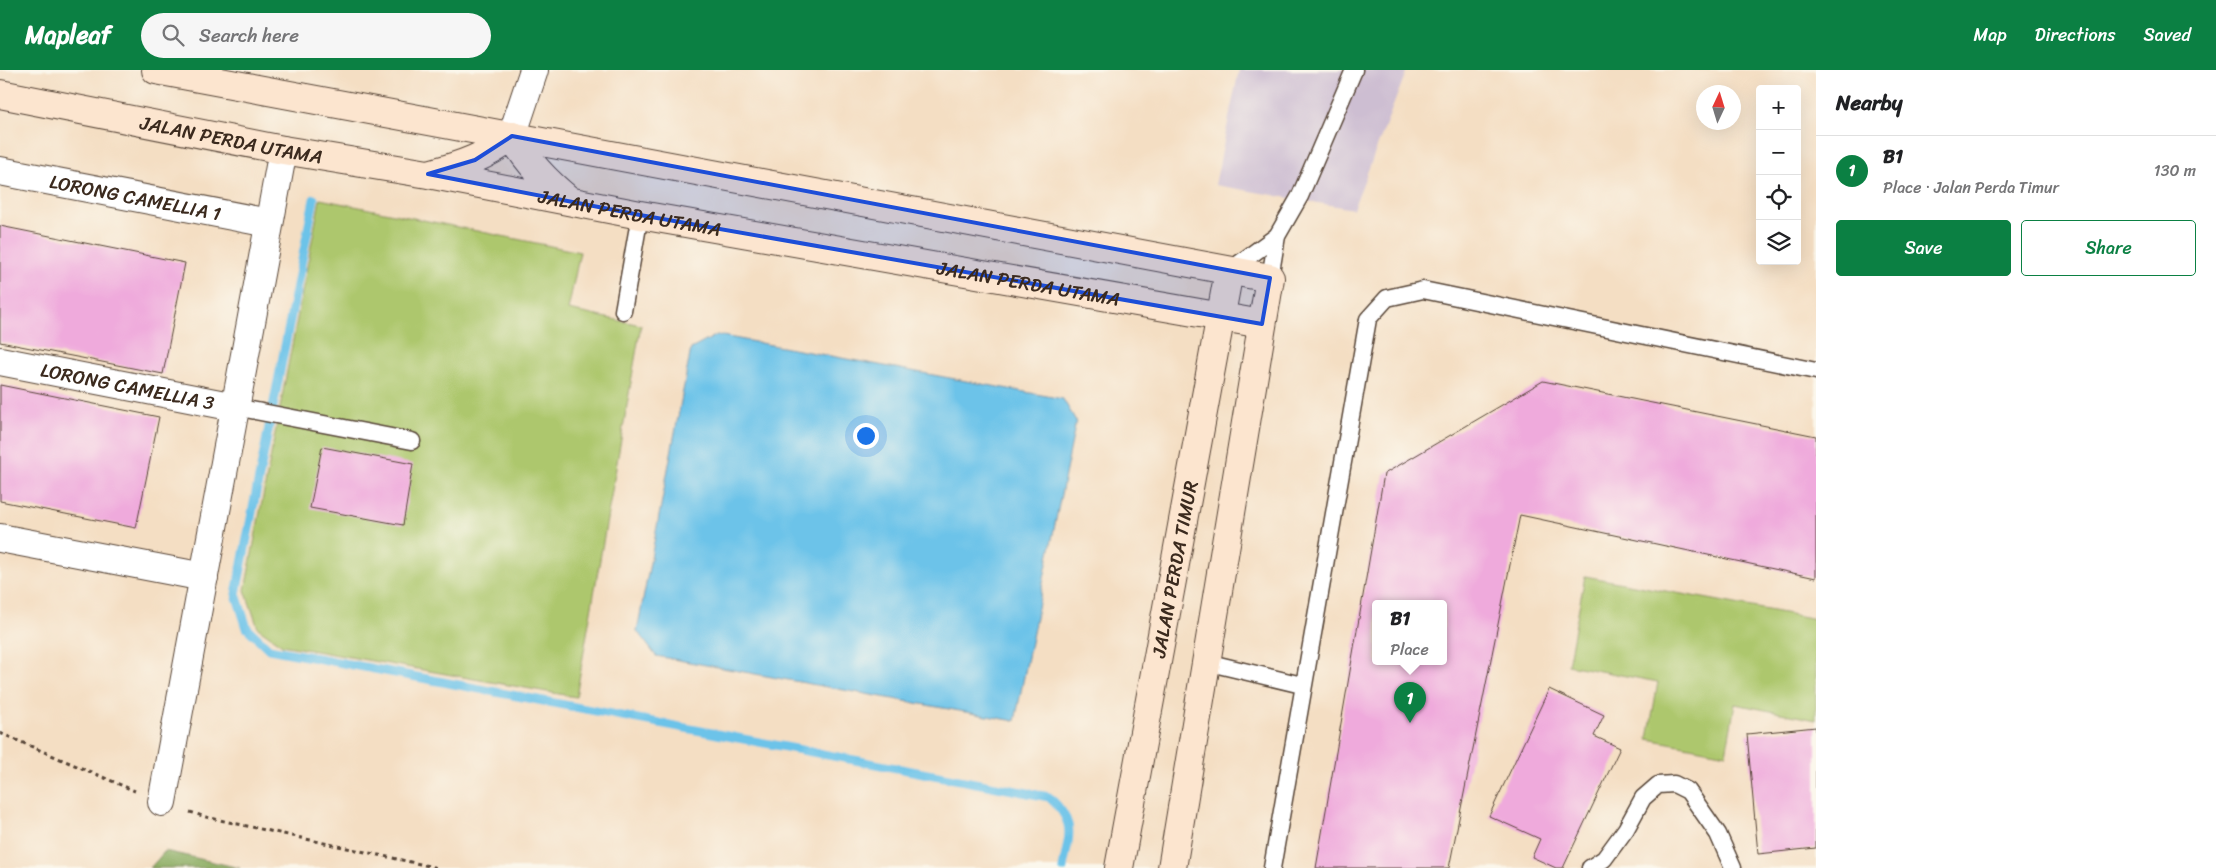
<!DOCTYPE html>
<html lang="en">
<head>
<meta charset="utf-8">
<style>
  body { margin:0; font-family:Sriracha,sans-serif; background:#f6f6f6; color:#202124 }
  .controls { position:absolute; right:15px; top:15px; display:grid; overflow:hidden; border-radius:5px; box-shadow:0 5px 20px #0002 }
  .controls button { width:45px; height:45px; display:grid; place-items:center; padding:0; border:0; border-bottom:1px solid #e0e0e0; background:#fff; color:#202124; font:25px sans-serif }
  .compass { position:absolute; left:1696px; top:15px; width:45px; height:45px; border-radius:50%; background:#fff; box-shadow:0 5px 20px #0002; rotate:4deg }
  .you { position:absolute; left:865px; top:365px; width:18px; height:18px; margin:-12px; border:4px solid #fff; border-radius:50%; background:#1a73e8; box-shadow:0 0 0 8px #1a73e833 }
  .badge { display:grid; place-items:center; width:32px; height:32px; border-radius:50%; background:#0b8043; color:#fff; font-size:16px; font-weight:700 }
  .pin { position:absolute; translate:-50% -41px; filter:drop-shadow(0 1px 2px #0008) }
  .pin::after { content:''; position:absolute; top:26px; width:18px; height:15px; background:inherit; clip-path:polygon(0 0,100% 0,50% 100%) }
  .popup { position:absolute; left:1372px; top:530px; width:75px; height:65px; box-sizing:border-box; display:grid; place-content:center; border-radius:5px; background:#fff; filter:drop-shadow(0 1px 4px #0005); font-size:16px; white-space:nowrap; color:#757577 }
  .popup b { font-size:19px; color:#202124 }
  .popup::after { content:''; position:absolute; left:50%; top:100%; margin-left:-10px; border:10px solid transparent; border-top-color:#fff }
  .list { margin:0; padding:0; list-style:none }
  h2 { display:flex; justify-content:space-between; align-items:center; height:65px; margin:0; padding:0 20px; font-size:21px }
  h2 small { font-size:16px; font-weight:400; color:#757577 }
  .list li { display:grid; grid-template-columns:32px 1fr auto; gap:15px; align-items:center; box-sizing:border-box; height:70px; padding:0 20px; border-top:1px solid #e0e0e0 }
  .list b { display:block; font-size:19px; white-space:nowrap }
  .list p { margin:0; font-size:16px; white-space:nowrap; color:#757577 }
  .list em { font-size:16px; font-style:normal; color:#757577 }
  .actions { display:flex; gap:10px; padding:15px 20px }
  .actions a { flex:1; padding:11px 0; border:1px solid #0b8043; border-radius:5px; text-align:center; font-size:18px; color:#0b8043 }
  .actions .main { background:#0b8043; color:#fff }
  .icon { flex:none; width:28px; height:28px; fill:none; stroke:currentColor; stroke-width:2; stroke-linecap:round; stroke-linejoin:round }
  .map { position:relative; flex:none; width:1816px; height:798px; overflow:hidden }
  header { display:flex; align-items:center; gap:30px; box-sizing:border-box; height:70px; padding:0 25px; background:#0b8043; color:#fff }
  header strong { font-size:24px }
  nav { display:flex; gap:28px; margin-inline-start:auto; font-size:18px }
  .search { width:350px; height:45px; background:#f6f6f6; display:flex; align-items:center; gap:12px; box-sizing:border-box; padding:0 18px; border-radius:28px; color:#757577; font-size:19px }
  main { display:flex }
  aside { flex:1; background:#fff }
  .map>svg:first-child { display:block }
</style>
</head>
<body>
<header>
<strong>Mapleaf</strong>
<div class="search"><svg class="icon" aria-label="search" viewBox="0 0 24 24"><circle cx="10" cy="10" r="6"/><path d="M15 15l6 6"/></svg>Search here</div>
<nav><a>Map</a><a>Directions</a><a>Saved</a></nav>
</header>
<main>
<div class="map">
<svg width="1816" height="798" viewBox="0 0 1816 798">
  <rect width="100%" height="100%" fill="#fbf7ec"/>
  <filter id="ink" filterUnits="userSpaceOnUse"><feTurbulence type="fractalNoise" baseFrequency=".02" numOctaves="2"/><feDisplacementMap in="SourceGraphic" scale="10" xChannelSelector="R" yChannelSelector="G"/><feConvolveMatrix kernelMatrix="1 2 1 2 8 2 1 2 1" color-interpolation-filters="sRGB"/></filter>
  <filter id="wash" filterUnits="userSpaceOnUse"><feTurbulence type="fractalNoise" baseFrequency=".0096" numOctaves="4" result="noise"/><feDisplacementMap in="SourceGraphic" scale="20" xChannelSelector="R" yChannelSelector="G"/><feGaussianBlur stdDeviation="1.12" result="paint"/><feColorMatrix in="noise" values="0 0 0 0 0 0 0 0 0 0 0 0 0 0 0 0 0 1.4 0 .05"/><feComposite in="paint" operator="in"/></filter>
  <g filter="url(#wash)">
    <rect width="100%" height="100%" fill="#f4dec3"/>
    <!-- industrial -->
    <polygon fill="#cdbed2" points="1239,0 1407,0 1353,139 1215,115"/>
    <!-- green -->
    <g fill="#adc76d" stroke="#747846">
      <polygon points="320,129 580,182 568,240 641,255 576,627 282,575 258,558 245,520"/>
      <polygon points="1585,506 1816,549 1816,650 1735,634 1726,684 1648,669 1658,612 1568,595"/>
    </g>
    <!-- forest -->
    <polygon fill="#8aac60" stroke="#626b3f" points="165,781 240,798 150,798"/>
    <!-- water -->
    <polygon fill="#6cc3e9" stroke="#547684" points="717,265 1063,329 1076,351 1015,651 656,586 637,561 691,279"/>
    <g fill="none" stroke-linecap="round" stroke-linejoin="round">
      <!-- stream -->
      <path stroke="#6cc3e9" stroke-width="9" d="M314,129L236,524L247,558L269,579L1049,727C1077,753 1069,764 1063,798"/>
    </g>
    <g id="blocks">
      <!-- building -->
      <g fill="#efaadc" fill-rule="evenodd">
        <polygon points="0,156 185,193 163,304 0,272"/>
        <path d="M1543,311L1816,366V508L1520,445L1449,798H1316L1384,404ZM1376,534H1444V592H1376Z"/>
        <polygon points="0,315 159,347 136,458 0,431"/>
        <polygon points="322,377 413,394 403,455 310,438"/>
        <polygon points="1549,619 1604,645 1594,666 1620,678 1563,798 1556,798 1532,787 1540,769 1489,746"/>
        <polygon points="1816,657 1816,778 1758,784 1747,664"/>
      </g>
    </g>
  </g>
  <g filter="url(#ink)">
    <use href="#blocks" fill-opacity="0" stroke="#574537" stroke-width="1"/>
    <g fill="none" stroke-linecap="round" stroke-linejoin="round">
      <defs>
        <g id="lane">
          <polyline points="1229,201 1277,166"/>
          <polyline points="1270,208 1277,166 1300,126 1354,0"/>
          <polyline points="623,241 640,145"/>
          <polyline points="235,337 412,371"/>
          <polyline points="1206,592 1302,615"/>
          <polyline points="1272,798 1368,249 1387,228 1423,220 1816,301"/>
          <polyline points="1590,798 1604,789 1626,759 1643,728 1658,715 1674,714 1688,721 1718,764 1733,798"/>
        </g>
        <g id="street">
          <polyline points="512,66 534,0"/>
          <path id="s1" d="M0,101L269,153"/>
          <path id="s2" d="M0,291L235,337"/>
          <polyline points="0,468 204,507"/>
          <polyline points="162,732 283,80"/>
        </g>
        <g id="secondary">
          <polyline points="156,0 1270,208 1172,798"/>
          <path id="s3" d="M0,24L283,80L428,104L640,145L1262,254"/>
          <path d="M512,66C528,93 546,112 570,131"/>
          <path d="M432,103C462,95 488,86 512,66"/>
          <path id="s4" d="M1119,798L1229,201"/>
        </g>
      </defs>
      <!-- lane casing -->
      <use href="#lane" stroke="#574537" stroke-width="19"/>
      <!-- street casing -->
      <use href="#street" stroke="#574537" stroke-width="30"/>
      <!-- secondary casing -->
      <use href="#secondary" stroke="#574537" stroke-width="30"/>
      <!-- path -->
      <g stroke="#574537" stroke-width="3" stroke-dasharray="4 4" stroke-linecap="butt">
        <polyline points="0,663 135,721"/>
        <polyline points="190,742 206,747 438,798"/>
      </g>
      <!-- lane -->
      <use href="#lane" stroke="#fff" stroke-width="16"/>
      <!-- street -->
      <use href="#street" stroke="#fff" stroke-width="28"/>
      <!-- secondary -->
      <use href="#secondary" stroke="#fce5cf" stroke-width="28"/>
    </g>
  </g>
  <!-- marked area -->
  <path fill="#1d4ed8" fill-opacity="0.2" stroke="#1d4ed8" stroke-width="4" stroke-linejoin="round" d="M512,66L1270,208L1262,254L640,145L428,104L475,90Z"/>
  <g text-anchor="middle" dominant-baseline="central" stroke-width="4.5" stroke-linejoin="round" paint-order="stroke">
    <!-- street labels -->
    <g font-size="19" fill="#3b2a1e" stroke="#fbf7ec">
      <text stroke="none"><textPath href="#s3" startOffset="236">JALAN PERDA UTAMA</textPath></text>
      <text stroke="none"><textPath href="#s1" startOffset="138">LORONG CAMELLIA 1</textPath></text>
      <text stroke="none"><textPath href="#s3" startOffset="641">JALAN PERDA UTAMA</textPath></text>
      <text stroke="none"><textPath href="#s3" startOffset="1046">JALAN PERDA UTAMA</textPath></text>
      <text stroke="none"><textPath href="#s2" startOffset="130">LORONG CAMELLIA 3</textPath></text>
      <text stroke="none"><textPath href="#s4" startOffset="304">JALAN PERDA TIMUR</textPath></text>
    </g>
  </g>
</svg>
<div class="controls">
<button>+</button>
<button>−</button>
<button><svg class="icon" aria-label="locate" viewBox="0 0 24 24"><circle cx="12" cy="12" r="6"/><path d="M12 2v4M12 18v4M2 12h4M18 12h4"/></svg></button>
<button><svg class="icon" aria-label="layers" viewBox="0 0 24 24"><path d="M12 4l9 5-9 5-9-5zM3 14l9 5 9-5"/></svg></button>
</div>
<svg class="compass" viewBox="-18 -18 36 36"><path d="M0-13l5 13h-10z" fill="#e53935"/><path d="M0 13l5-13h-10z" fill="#757577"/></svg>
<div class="you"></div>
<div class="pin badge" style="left:1410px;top:653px">1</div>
<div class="popup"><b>B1</b>Place</div>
</div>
<aside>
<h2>Nearby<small></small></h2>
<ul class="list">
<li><span class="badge">1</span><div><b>B1</b><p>Place · Jalan Perda Timur</p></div><em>130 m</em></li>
</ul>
<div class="actions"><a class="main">Save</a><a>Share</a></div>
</aside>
</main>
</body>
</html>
